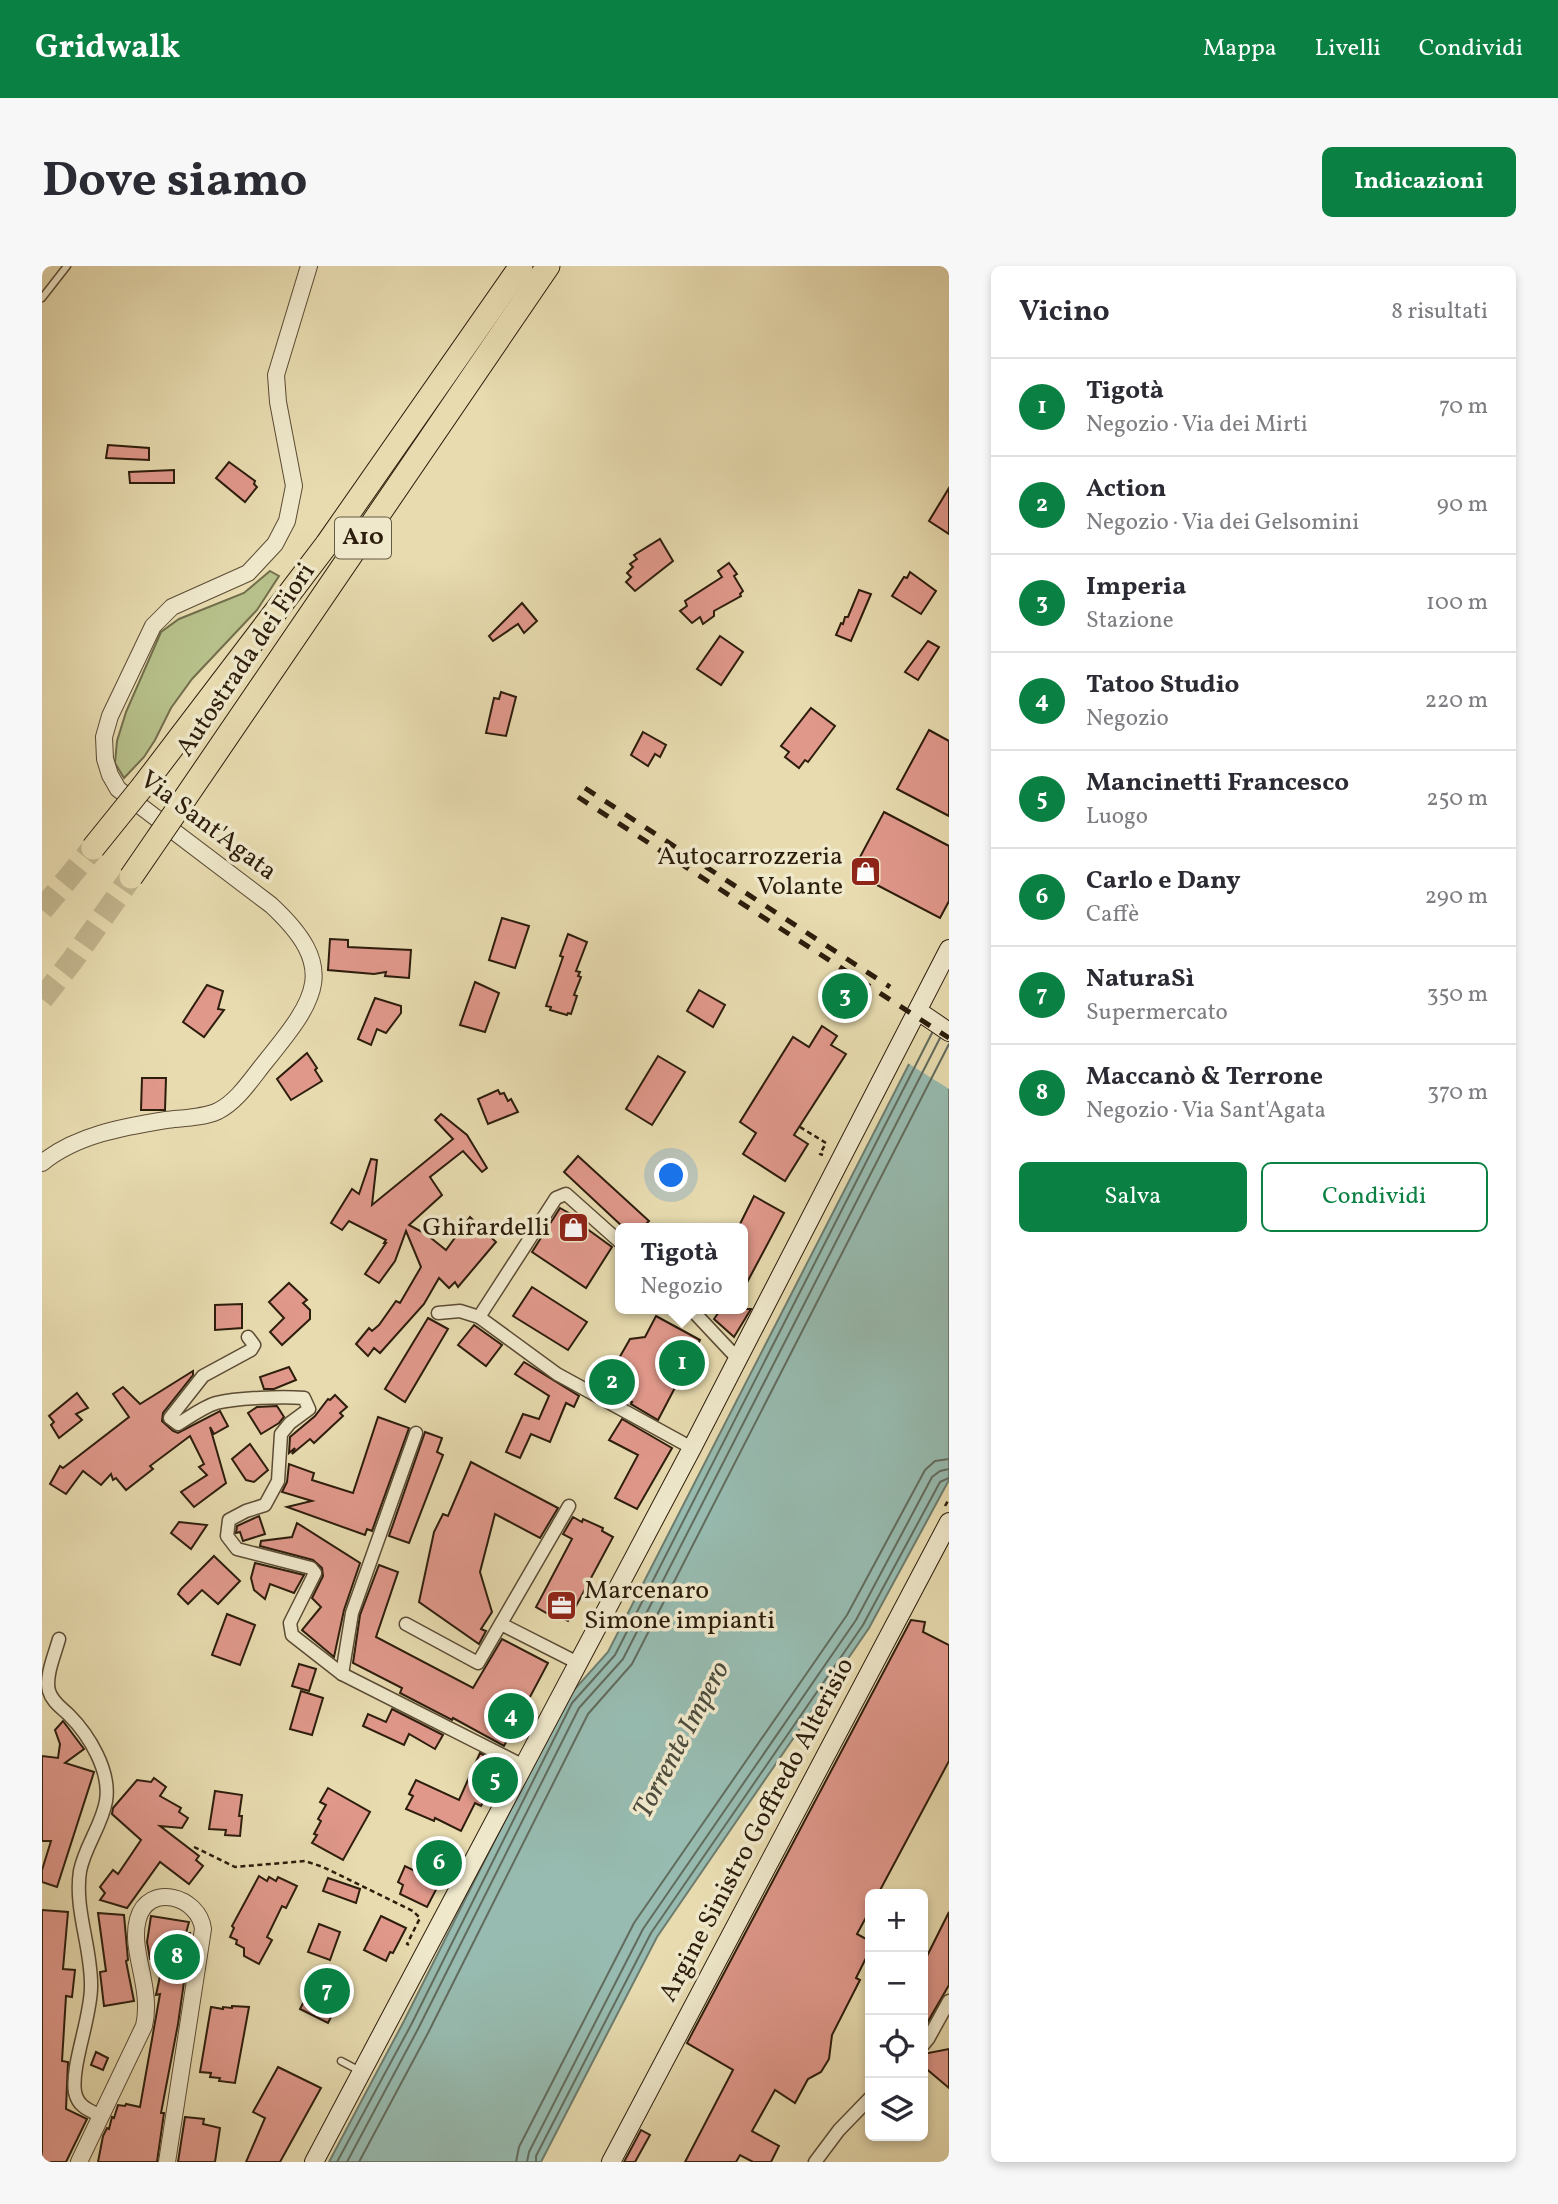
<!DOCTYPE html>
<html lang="it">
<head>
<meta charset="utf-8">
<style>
  body { margin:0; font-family:Vollkorn,serif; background:#f7f7f7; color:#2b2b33 }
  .controls { position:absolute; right:21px; bottom:21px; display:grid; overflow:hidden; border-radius:10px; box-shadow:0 4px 10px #0003 }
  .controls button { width:63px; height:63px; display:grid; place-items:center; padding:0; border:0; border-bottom:2px solid #e1e1e2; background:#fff; color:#2b2b33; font:35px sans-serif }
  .you { position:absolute; left:630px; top:910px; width:24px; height:24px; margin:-18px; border:5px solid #fff; border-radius:50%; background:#1a73e8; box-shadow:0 0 0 10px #1a73e833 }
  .badge { display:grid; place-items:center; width:46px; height:46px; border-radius:50%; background:#0b8043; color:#fff; font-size:23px; font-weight:700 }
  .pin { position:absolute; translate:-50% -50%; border:4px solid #fff; box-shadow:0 2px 7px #0006 }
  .popup { position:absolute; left:573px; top:957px; width:133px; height:91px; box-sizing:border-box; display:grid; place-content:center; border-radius:10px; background:#fff; filter:drop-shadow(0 2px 5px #0005); font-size:23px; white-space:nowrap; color:#7c7c81 }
  .popup b { font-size:26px; color:#2b2b33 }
  .popup::after { content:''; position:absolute; left:50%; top:100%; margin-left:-14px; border:14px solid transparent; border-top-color:#fff }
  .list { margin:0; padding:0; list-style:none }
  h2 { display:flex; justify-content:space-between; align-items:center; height:91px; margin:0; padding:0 28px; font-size:30px }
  h2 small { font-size:23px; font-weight:400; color:#7c7c81 }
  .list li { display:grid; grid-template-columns:46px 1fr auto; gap:21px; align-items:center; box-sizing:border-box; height:98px; padding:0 28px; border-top:2px solid #e1e1e2 }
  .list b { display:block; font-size:26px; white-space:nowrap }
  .list p { margin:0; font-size:23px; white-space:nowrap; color:#7c7c81 }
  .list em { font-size:23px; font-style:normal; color:#7c7c81 }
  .actions { display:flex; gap:14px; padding:21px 28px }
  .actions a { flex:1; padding:16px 0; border:2px solid #0b8043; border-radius:10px; text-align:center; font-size:24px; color:#0b8043 }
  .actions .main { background:#0b8043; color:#fff }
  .icon { flex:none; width:38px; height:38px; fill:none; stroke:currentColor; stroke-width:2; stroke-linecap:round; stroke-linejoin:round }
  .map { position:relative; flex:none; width:907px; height:1896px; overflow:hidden; border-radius:10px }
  header { display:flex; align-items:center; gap:42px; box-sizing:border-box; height:98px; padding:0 35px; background:#0b8043; color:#fff }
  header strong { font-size:33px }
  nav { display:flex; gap:38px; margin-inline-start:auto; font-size:24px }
  .intro { display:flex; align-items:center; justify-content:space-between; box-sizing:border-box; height:168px; padding:0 42px }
  h1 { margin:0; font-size:49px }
  .button { padding:18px 32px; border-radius:10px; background:#0b8043; color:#fff; font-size:24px; font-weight:700 }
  main { display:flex; gap:42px; padding:0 42px }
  aside { flex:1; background:#fff; border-radius:10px; box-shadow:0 4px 10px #0003 }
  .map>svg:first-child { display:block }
</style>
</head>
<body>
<header>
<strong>Gridwalk</strong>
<nav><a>Mappa</a><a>Livelli</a><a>Condividi</a></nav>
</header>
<div class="intro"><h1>Dove siamo</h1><a class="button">Indicazioni</a></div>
<main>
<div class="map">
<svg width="907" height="1896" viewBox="0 0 907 1896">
  <rect width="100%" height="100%" fill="#e7dbaf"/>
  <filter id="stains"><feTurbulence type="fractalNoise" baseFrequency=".00286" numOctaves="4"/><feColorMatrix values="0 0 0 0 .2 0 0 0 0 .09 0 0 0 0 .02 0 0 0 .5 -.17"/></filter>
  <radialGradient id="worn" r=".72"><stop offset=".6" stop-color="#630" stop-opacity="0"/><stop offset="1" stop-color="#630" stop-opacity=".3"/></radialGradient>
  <!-- green -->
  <polygon fill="#b7c08a" stroke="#726e4b" stroke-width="2" points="228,305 237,310 215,344 150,413 129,442 113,474 102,491 82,512 73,497 75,475 84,446 119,366 137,353 202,327"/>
  <!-- water -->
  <polygon fill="#97bbb0" stroke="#6d7c6e" stroke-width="2" points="907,720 907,1214 827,1362 615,1671 499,1896 287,1896 362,1755 524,1433 566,1386"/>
  <!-- pier -->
  <polygon fill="#e7dbaf" points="904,718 907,720 907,823 864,796"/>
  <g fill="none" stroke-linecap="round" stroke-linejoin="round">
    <!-- shore -->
    <g stroke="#626c5e" stroke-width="2">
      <polyline points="295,1896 369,1759 530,1437 573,1389 890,767"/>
      <polyline points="305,1896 376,1763 537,1442 581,1393 898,772"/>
      <polyline points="317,1896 386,1767 546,1448 590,1398 907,778"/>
      <polyline points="474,1896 477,1881 592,1657 805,1349 883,1204 893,1195 907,1193"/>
      <polyline points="485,1896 487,1886 601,1663 814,1354 890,1211 898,1205 907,1203"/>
      <polyline points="494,1896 494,1890 609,1667 821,1359 898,1216 907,1212"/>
    </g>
  </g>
  <!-- building -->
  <g fill="#e0988b" stroke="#2d1d0c" stroke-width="2">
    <polygon points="66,179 107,182 107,194 64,192"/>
    <polygon points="187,196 213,215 212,218 215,221 203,236 174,212"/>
    <polygon points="132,204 132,217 88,217 87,206"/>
    <polygon points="907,222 907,268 887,255"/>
    <polygon points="618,273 631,295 593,325 584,316 589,311 585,307 591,301 588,298 595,293 592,289"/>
    <polygon points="687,297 695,308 692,310 701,325 698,328 699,330 672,345 672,350 661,358 658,351 650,357 638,345 645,340 643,335 680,311 676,305"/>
    <polygon points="868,306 894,325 879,348 850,330 862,311 865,312"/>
    <polygon points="817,324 829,328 809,375 794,369 799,357 801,358 803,351 806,351"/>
    <polygon points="480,337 495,355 482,367 476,358 451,375 447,370"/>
    <polygon points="678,370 701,386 679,419 655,403"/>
    <polygon points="886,375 897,381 876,414 863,406"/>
    <polygon points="459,426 474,431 464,470 444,467 452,432 457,433"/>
    <polygon points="769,442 793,460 766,496 763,494 757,502 743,491 747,486 739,480"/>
    <polygon points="887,464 907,475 907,550 855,523"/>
    <polygon points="601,466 624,479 618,491 613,488 606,500 589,489"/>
    <polygon points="842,546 907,580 907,635 898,652 810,606"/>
    <polygon points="460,652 487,660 473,702 447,694"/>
    <polygon points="526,668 545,676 534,705 538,706 536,710 539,711 532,729 535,730 529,748 526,747 525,749 508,744 509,741 504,740 521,691 518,690"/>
    <polygon points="288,673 306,674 306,681 369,684 367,712 343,710 344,706 332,708 286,704"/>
    <polygon points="433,716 457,727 443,766 418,759"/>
    <polygon points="165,719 181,725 176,743 182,744 162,771 141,756"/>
    <polygon points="657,724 683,739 671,761 645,745"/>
    <polygon points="333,732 359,740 359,747 344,767 335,763 329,779 316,773"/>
    <polygon points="780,760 795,770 789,779 804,788 752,869 766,878 743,915 701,888 714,867 698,856 751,771 767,781"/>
    <polygon points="265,787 275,802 273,804 280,815 249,834 235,813"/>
    <polygon points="616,790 643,806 610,859 584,843"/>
    <polygon points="100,812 124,812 123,844 99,844"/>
    <polygon points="456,824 458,828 462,827 466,835 469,833 476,846 446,858 436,833"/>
    <polygon points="399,848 425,869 445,902 440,906 421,885 388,911 400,929 367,959 384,968 404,984 428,951 454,976 416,1021 413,1016 407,1022 397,1012 382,1038 338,1087 332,1082 326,1090 314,1078 327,1062 330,1065 337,1059 354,1035 358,1037 379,1001 364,965 353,995 337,1017 323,1008 344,977 342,977 344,974 307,955 300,964 289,957 310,923 317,928 329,893 335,894 330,939 411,873 393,854"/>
    <polygon points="536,890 607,955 600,962 582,962 522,906"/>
    <polygon points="712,930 742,947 701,1024 701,962 696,962"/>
    <polygon points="518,942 532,950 530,952 570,981 544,1022 490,986"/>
    <polygon points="247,1017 265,1034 261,1037 268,1044 268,1053 240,1079 228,1066 242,1052 227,1036"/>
    <polygon points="490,1021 545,1056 526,1084 471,1050"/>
    <polygon points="200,1038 200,1062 173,1064 173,1039"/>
    <polygon points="679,1043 709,1043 692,1071 672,1053"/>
    <polygon points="614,1050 658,1074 616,1154 589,1138 590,1136 560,1122 588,1073 603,1071"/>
    <polygon points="386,1052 406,1063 363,1136 343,1123"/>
    <polygon points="432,1059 460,1079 444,1100 416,1079"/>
    <polygon points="482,1096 537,1130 532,1141 524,1137 508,1176 489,1168 478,1192 464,1186 481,1148 497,1153 507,1130 473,1108"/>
    <polygon points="247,1101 254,1114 232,1123 222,1123 218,1111"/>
    <polygon points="151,1105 151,1109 121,1147 120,1155 131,1165 136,1167 178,1145 186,1160 172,1168 168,1161 184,1217 152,1241 139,1226 165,1209 157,1201 162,1198 148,1170 108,1200 111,1203 84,1224 74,1212 71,1214 69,1208 59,1219 41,1205 24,1228 8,1218 18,1200 21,1202 87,1151 71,1128 81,1121 98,1138"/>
    <polygon points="35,1127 46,1142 34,1148 40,1154 17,1172 9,1159 12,1156 7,1150"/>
    <polygon points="293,1129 305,1141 298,1147 301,1150 272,1177 268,1173 250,1188 253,1182 247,1187 248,1171 273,1150 286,1133 288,1134"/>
    <polygon points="235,1140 242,1151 237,1157 219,1168 206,1147 215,1141"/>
    <polygon points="336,1151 367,1162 330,1265 325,1263 323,1269 245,1241 270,1235 240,1226 245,1216 247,1198 272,1207 270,1214 311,1227"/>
    <polygon points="580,1153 630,1182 595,1243 573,1232 596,1189 567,1174"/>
    <polygon points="383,1166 400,1172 395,1186 401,1189 367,1277 347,1270"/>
    <polygon points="208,1178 226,1204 212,1216 204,1214 190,1193"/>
    <polygon points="429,1196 516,1242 498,1272 453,1248 438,1306 450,1346 439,1363 444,1365 437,1378 377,1336 392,1266 401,1248 406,1250"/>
    <polygon points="217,1250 223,1268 201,1275 198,1266 194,1267 195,1260"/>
    <polygon points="531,1251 540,1256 541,1253 561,1262 560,1265 571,1271 526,1355 515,1349 513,1352 494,1341 530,1273 521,1268"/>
    <polygon points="137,1256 165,1259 149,1283 129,1267"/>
    <polygon points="255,1257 318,1297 302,1344 292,1391 260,1364 279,1341 270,1332 281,1310 280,1302 271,1294 218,1280 219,1275 250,1271"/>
    <polygon points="172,1290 198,1315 176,1338 160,1324 146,1338 136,1328 139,1323"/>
    <polygon points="213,1297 262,1309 252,1327 228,1318 223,1333 212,1324 209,1312"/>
    <polygon points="337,1299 356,1306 334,1371 431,1422 460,1373 506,1397 462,1480 411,1452 410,1454 358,1427 360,1422 311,1397 318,1349"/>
    <polygon points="185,1348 213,1359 198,1399 170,1389"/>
    <polygon points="869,1354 883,1356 881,1366 907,1379 907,1495 836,1628 828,1628 828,1644 815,1668 828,1675 828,1684 814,1712 818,1714 790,1769 787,1793 779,1806 766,1813 753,1837 733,1824 710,1865 737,1880 729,1896 711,1896 698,1889 694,1896 643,1896 691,1804 645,1777"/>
    <polygon points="257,1398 274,1403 267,1425 250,1420"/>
    <polygon points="259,1425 281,1432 270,1469 248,1463"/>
    <polygon points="350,1443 401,1469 393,1483 367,1468 362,1479 321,1460 326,1448 344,1456"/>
    <polygon points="21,1455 42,1483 23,1497 52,1506 15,1621 0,1616 0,1604 9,1575 0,1575 0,1490 16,1492 18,1478 13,1464"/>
    <polygon points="438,1487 460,1499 439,1540 433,1537 419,1565 393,1552 392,1555 364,1543 371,1530 367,1528 374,1514 417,1534"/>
    <polygon points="112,1512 124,1521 118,1530 139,1542 137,1546 146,1552 140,1562 118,1560 157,1590 154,1594 161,1600 147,1618 118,1596 85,1642 58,1634 63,1627 58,1621 71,1604 76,1608 99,1574 70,1548 71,1542 95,1514 109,1516"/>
    <polygon points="286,1522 328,1546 301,1594 270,1577 275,1569 272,1568 279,1555 276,1553 284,1539 278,1536"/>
    <polygon points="173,1525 200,1529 197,1550 200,1550 198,1570 183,1569 184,1564 167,1563"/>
    <polygon points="395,1582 411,1591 385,1641 358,1628 361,1619 356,1616 363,1600 381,1609"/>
    <polygon points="217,1610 225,1615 227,1611 234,1615 236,1611 255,1620 244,1642 240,1640 225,1671 230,1674 217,1698 202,1690 202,1682 194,1678 195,1674 188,1671 192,1662 190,1660"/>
    <polygon points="286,1612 318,1623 314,1637 281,1625"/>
    <polygon points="0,1644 26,1646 21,1703 33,1704 30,1731 24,1730 20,1795 26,1796 24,1843 45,1853 24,1896 0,1896"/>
    <polygon points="907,1646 907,1719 881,1764 881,1698"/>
    <polygon points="56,1647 82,1649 86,1694 84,1695 92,1735 62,1740 58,1706 64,1705"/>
    <polygon points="109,1650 147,1656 144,1667 148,1667 139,1715 142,1716 136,1758 119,1847 122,1847 115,1896 56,1896 61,1870 65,1862 67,1863 70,1851 72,1852 76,1839 83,1840 84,1838 98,1841 118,1728 114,1729 121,1696 108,1693 105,1676"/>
    <polygon points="339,1650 364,1662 351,1687 348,1686 344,1695 322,1684"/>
    <polygon points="277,1658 298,1666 288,1694 266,1686"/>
    <polygon points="278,1704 306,1718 286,1757 258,1743"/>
    <polygon points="190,1740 207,1741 193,1817 177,1815 178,1812 168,1811 169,1807 158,1806 169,1741 181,1743 181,1741 190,1742"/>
    <polygon points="907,1783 907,1822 881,1800 881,1788"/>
    <polygon points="54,1786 66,1792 61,1804 49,1799"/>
    <polygon points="236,1801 279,1822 238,1896 204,1896 223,1852 211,1846"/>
    <polygon points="143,1851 162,1853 161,1858 178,1862 173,1896 136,1896"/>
    <polygon points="599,1864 608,1869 593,1896 582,1896"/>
  </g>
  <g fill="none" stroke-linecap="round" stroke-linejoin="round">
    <!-- motorway-tunnel -->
    <g stroke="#c2b58e" stroke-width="23" stroke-dasharray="23 11" stroke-linecap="butt">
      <polyline points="0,644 51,582"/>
      <polyline points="0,733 30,695 89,611"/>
    </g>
    <defs>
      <g id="service">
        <polyline points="0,32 25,0"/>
        <polyline points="299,1795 318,1805"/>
      </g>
      <g id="minor">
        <polyline points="649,1043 696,1093"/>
        <polyline points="396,1047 418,1045 437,1051 515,1108 650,1182"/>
        <polyline points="437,1051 514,932 524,928 579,977"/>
        <path d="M206,1071L212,1079L209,1084L161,1110L128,1152L136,1158C148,1151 161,1141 174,1137C195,1132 240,1130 262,1132L267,1143L248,1157L239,1168L236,1215L223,1239L204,1245L187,1254L185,1270L195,1283L269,1302L273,1307L248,1357L250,1369L300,1408L482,1500"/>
        <polyline points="364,1358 436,1397 527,1240"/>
        <polyline points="459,1358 536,1397"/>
        <path d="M17,1373C13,1388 3,1410 7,1425C10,1436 20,1442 27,1449C47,1469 69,1505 64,1535C60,1559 43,1580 38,1605C32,1644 50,1682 49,1721C49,1752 29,1799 33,1826C36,1841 47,1844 59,1850"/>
        <polyline points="300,1408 310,1347 374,1167"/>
        <polyline points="881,1779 886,1773 907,1735"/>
        <polyline points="773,1896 797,1864 828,1832"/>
      </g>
      <g id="tertiary">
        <path d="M0,897C34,869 81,861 124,854C141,852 161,852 176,845C196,835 210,812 224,795C275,732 297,702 229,639L76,523L68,509L63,493L62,471L68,450L111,360L130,341L206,307L233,278L245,255L252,220L236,136L234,109L267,0"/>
        <path d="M37,1896L102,1760C111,1721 87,1684 96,1653C106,1616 157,1630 161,1663L125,1896"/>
      </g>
      <g id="secondary">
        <polyline points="876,745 907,766"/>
        <polyline points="272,1896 650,1182 907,683"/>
        <polyline points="569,1896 907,1256"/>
      </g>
      <g id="motorway">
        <polyline points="101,520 285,278 479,0"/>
        <polyline points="135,544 506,0"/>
      </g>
    </defs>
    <!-- service casing -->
    <use href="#service" stroke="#5c4c35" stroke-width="9"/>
    <!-- minor casing -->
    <use href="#minor" stroke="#5c4c35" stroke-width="15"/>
    <!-- tertiary casing -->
    <use href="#tertiary" stroke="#5c4c35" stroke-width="18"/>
    <!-- secondary casing -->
    <use href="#secondary" stroke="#2d1d0c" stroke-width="20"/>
    <!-- motorway casing -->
    <use href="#motorway" stroke="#2d1d0c" stroke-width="25"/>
    <!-- path -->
    <g stroke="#2d1d0c" stroke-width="2.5" stroke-dasharray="5 3.5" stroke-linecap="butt">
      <polyline points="758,861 784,877 778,888 781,889"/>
      <polyline points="903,1240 907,1233"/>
      <polyline points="152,1581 193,1601 263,1595 281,1601 371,1645 378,1652 365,1678 367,1679"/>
    </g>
    <!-- service -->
    <use href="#service" stroke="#efe8cb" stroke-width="6"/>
    <!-- minor -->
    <use href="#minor" stroke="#efe8cb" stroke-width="12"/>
    <!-- tertiary -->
    <use href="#tertiary" stroke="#efe8cb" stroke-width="16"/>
    <!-- secondary -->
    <use href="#secondary" stroke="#efe8cb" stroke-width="18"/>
    <!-- motorway -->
    <use href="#motorway" stroke="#e7dbaf" stroke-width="23"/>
    <!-- rail -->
    <g stroke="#2d1d0c" stroke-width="5" stroke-dasharray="12 12" stroke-linecap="butt">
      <polyline points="543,522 848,721"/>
      <polyline points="536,531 907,772"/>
    </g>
    <defs>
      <g id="motorway-bridge">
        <polyline points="51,582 101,520"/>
        <polyline points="89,611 135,544"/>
      </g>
    </defs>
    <!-- motorway-bridge casing -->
    <use href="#motorway-bridge" stroke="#2d1d0c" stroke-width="25" stroke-linecap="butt"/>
    <!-- motorway-bridge -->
    <use href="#motorway-bridge" stroke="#e7dbaf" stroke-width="23"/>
  </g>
  <!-- icons -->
  <defs>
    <symbol id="shop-square" viewBox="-11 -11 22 22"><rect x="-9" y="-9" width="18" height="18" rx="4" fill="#8f2418" stroke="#efe8cb"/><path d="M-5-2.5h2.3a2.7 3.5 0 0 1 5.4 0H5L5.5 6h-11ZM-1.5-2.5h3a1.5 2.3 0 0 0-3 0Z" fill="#fff"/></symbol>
    <symbol id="office-square" viewBox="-11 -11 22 22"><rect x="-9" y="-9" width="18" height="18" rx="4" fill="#8f2418" stroke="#efe8cb"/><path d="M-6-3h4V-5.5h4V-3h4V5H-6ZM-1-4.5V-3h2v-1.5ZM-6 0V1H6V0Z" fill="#fff"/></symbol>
  </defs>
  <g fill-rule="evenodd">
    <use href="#shop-square" x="806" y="588" width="35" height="35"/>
    <use href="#shop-square" x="514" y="944" width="35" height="35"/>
    <use href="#office-square" x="502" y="1322" width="35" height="35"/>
  </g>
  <g text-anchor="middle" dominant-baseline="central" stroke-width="7" stroke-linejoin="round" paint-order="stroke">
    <!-- shield labels -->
    <rect fill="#efe8cb" stroke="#675a45" stroke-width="2" x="293" y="251.5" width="56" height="41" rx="5"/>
    <g font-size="24" font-weight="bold" fill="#2d1d0c">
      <text x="321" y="272">A10</text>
    </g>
    <!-- street labels -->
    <g font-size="26" fill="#2d1d0c" stroke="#efe8cb">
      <text transform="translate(204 394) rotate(-56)">Autostrada dei Fiori</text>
      <text transform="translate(166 560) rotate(37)">Via Sant'Agata</text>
      <text transform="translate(715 1564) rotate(-62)">Argine Sinistro Goffredo Alterisio</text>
    </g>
    <!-- poi labels -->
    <g font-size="26" fill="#2d1d0c" stroke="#efe8cb" text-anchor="end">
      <text x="801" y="591">Autocarrozzeria<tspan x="801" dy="30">Volante</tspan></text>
      <text x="508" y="962">Ghirardelli</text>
      <text x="542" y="1325" text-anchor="start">Marcenaro<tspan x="542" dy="30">Simone impianti</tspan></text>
    </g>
    <!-- water labels -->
    <g font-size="28" font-style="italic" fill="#4d4c3d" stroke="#efe8cb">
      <text transform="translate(640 1474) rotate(-62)">Torrente Impero</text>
    </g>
  </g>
  <rect width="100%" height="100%" filter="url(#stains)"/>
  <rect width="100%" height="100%" fill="url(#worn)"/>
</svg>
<div class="controls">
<button>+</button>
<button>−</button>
<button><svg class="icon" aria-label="locate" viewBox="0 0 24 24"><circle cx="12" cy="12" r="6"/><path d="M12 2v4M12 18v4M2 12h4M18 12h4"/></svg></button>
<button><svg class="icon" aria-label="layers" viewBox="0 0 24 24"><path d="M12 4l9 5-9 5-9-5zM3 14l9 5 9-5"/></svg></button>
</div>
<div class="you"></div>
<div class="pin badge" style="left:640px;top:1097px">1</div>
<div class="popup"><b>Tigotà</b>Negozio</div>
<div class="pin badge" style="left:570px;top:1116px">2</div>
<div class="pin badge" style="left:803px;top:730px">3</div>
<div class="pin badge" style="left:469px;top:1450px">4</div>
<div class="pin badge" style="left:453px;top:1514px">5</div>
<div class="pin badge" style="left:397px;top:1597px">6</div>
<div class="pin badge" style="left:285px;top:1725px">7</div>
<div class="pin badge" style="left:135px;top:1691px">8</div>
</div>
<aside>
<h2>Vicino<small>8 risultati</small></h2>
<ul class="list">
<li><span class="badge">1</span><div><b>Tigotà</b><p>Negozio · Via dei Mirti</p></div><em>70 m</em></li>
<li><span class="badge">2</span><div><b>Action</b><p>Negozio · Via dei Gelsomini</p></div><em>90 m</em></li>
<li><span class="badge">3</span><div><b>Imperia</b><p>Stazione</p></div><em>100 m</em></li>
<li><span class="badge">4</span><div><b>Tatoo Studio</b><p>Negozio</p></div><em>220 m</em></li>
<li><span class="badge">5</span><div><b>Mancinetti Francesco</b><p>Luogo</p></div><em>250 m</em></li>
<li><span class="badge">6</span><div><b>Carlo e Dany</b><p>Caffè</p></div><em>290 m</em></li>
<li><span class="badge">7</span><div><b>NaturaSì</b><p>Supermercato</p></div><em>350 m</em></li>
<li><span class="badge">8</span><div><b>Maccanò &amp; Terrone</b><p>Negozio · Via Sant'Agata</p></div><em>370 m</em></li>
</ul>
<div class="actions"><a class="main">Salva</a><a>Condividi</a></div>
</aside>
</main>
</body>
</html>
